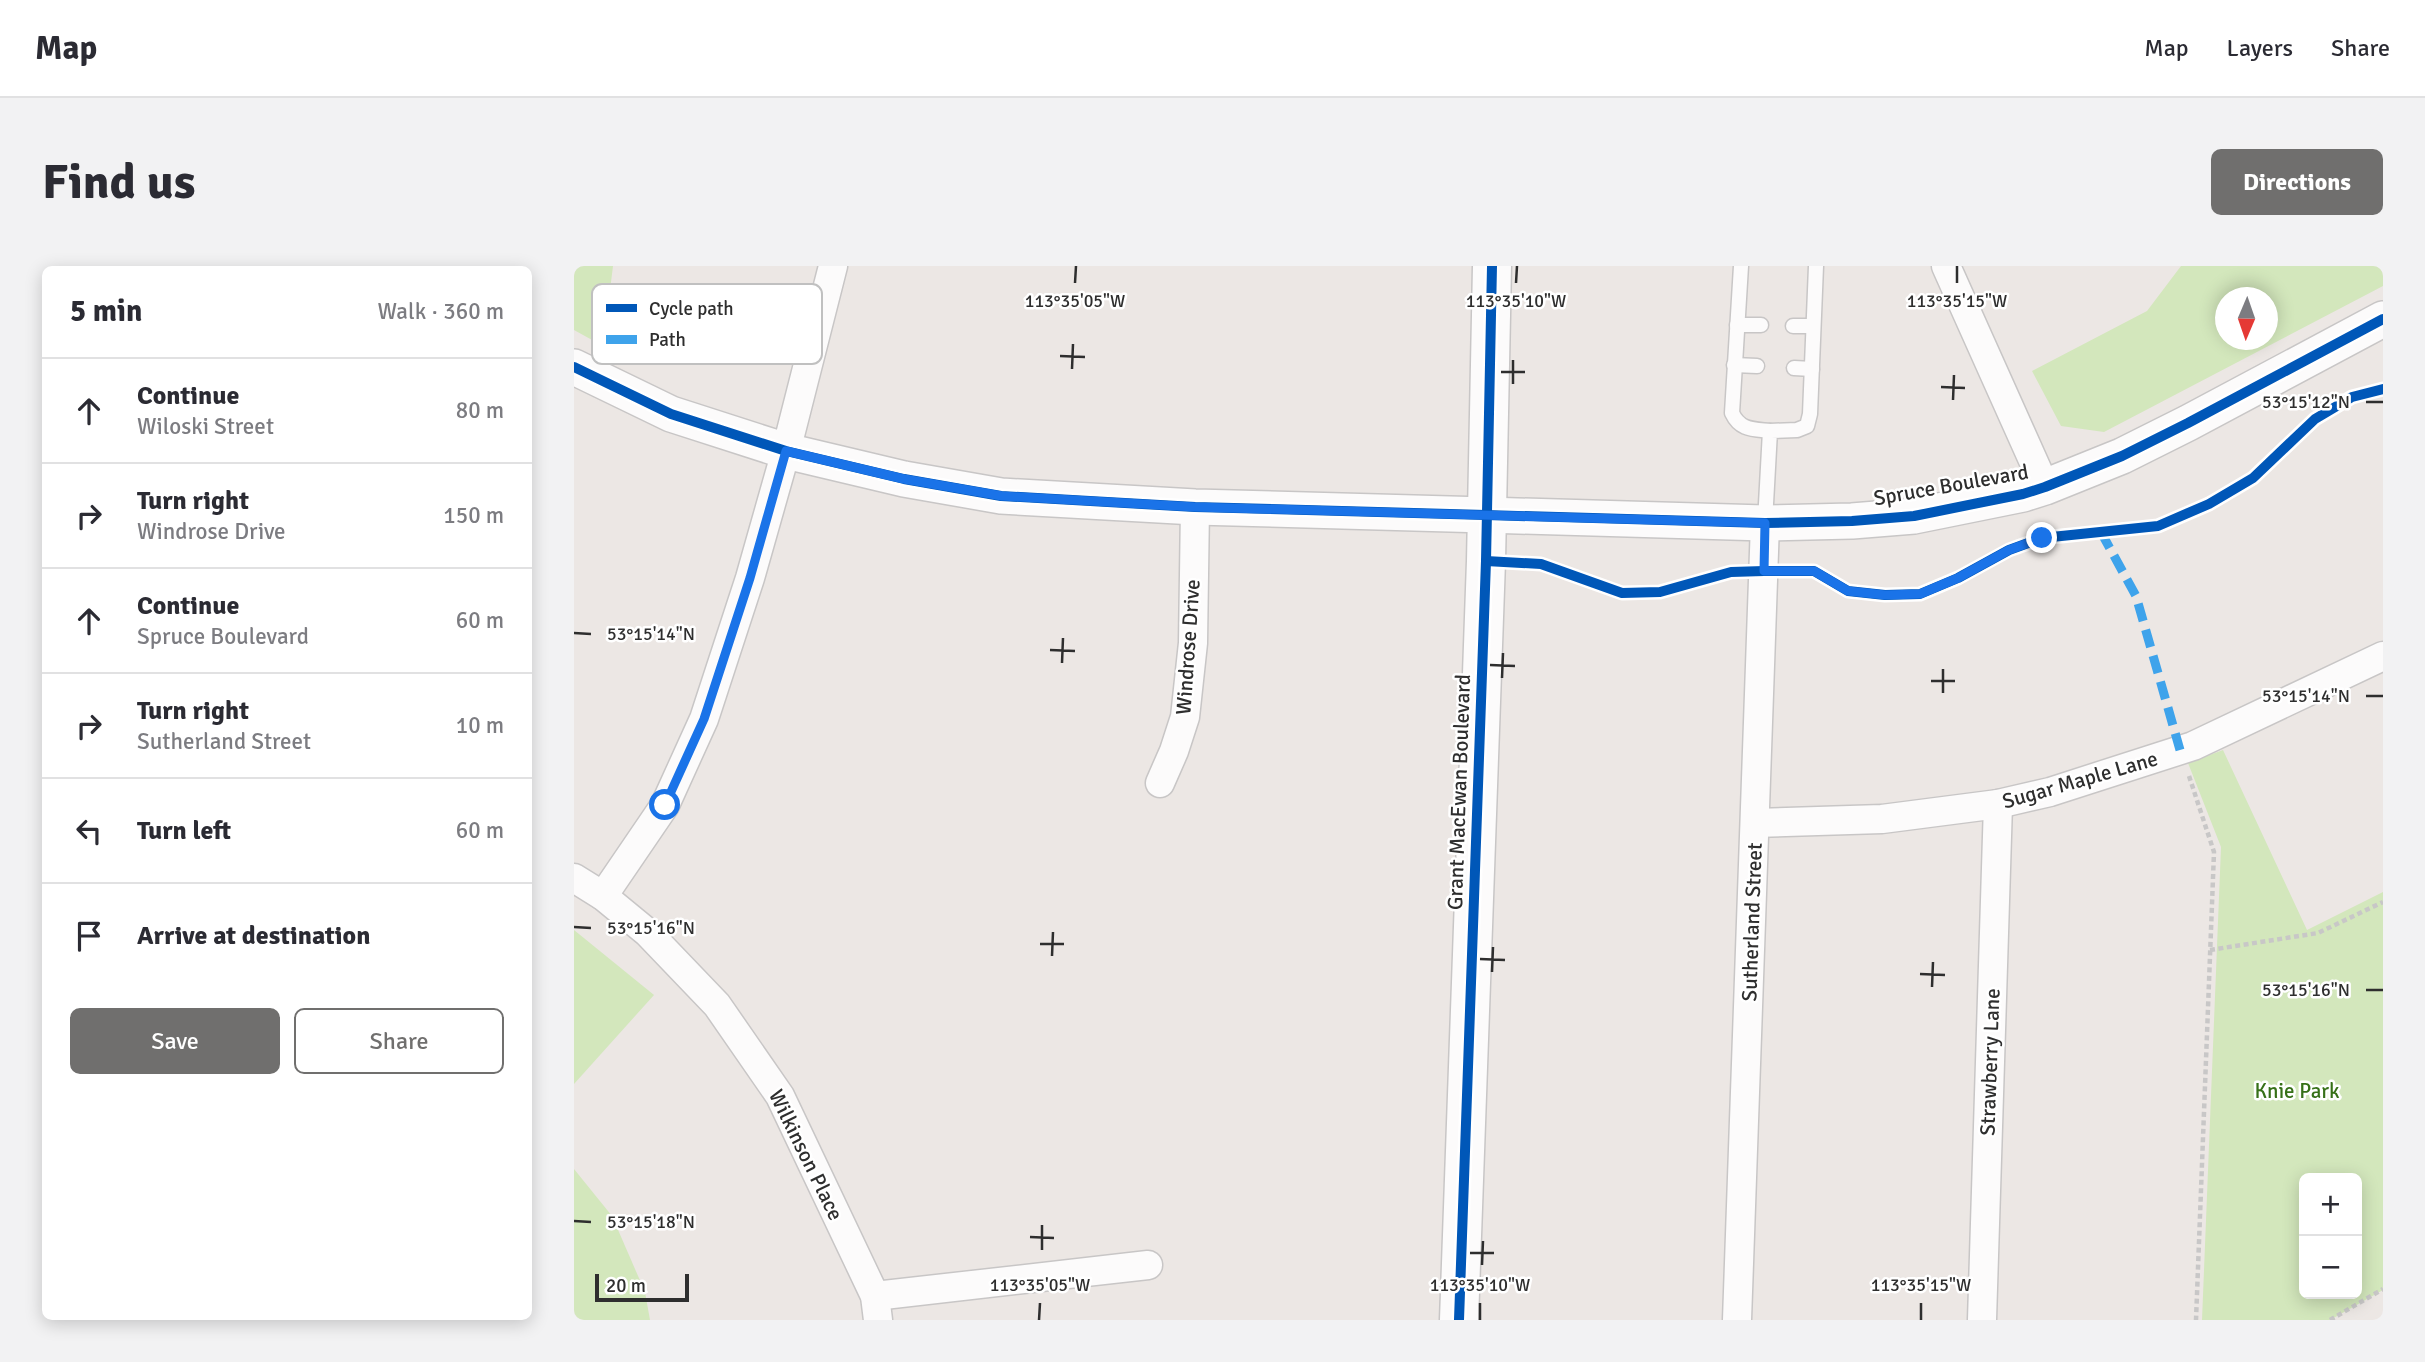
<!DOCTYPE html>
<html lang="en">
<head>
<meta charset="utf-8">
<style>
  body { margin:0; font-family:Signika,sans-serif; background:#f2f2f3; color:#2b2b33 }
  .controls { position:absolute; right:21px; bottom:21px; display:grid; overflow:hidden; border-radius:10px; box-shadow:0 4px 18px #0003 }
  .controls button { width:63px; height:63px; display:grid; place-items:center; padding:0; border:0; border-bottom:2px solid #e1e1e2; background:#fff; color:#2b2b33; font:35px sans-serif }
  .compass { position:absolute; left:1641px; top:21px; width:63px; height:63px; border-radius:50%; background:#fff; box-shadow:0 4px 18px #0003; rotate:182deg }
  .scale { position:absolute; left:21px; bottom:18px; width:94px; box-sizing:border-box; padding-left:7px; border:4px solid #2e2e2e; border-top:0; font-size:19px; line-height:24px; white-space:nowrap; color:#2e2e2e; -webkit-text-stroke:5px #fff; paint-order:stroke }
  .stop { position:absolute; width:21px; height:21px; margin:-16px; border:5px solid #1a73e8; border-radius:50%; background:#fff }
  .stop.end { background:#1a73e8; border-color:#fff; box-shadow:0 2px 7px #0008 }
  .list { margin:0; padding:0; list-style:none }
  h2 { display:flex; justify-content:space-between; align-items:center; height:91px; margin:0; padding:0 28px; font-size:30px }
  h2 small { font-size:23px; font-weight:400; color:#7c7c81 }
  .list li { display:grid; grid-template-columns:46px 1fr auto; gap:21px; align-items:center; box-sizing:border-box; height:105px; padding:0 28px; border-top:2px solid #e1e1e2 }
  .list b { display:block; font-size:26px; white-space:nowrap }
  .list p { margin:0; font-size:23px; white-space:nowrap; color:#7c7c81 }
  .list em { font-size:23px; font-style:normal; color:#7c7c81 }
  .actions { display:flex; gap:14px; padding:21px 28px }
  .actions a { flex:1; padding:16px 0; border:2px solid #706f6e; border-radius:10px; text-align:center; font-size:24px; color:#706f6e }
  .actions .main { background:#706f6e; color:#fff }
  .icon { flex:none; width:38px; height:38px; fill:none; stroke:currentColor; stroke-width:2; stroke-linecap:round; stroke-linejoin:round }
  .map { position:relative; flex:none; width:1809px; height:1054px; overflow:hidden; border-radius:10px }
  header { display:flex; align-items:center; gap:42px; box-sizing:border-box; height:98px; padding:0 35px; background:#fff; border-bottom:2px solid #e1e1e2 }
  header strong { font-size:33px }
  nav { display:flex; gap:38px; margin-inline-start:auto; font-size:24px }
  .intro { display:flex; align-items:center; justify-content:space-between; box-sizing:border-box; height:168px; padding:0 42px }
  h1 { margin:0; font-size:49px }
  .button { padding:18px 32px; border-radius:10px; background:#706f6e; color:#fff; font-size:24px; font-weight:700 }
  main { display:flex; gap:42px; padding:0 42px }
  aside { flex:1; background:#fff; border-radius:10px; box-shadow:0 4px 18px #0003 }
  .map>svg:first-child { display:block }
</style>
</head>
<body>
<header>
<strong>Map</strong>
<nav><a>Map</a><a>Layers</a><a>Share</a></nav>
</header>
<div class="intro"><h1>Find us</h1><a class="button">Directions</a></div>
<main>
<aside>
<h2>5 min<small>Walk · 360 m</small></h2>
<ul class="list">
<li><svg class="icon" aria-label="ahead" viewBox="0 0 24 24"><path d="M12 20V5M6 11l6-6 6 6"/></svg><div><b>Continue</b><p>Wiloski Street</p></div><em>80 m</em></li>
<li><svg class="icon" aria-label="right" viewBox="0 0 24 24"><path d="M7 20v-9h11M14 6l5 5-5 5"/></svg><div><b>Turn right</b><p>Windrose Drive</p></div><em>150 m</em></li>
<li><svg class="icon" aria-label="ahead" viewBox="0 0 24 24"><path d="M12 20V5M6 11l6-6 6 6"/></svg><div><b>Continue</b><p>Spruce Boulevard</p></div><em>60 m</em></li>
<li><svg class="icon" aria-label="right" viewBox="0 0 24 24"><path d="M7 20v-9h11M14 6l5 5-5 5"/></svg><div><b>Turn right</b><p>Sutherland Street</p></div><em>10 m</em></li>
<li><svg class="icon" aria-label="left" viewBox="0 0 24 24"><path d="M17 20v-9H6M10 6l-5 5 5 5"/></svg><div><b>Turn left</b></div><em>60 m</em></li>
<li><svg class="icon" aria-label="arrive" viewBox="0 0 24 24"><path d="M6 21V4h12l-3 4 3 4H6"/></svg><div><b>Arrive at destination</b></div></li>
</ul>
<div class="actions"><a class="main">Save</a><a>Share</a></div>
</aside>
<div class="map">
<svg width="1809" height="1054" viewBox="0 0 1809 1054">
  <rect width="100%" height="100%" fill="#ece7e4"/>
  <!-- green -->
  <g fill="#d3e7bc" fill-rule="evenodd">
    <polygon points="0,0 39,0 29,80 0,64"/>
    <path d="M1607,0H1809V20L1530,166L1487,160L1458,105L1573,45ZM1652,32H1694V74H1652Z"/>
    <path d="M1649,484L1733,664L1809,626V1024L1756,1054H1628L1647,581L1614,497ZM1730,912H1783V1028H1730Z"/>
    <polygon points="0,664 80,729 0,818"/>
    <polygon points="0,903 38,950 71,1026 76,1054 0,1054"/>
  </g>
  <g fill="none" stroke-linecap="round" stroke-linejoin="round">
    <defs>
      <g id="service">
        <path d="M1167,0L1158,147C1166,164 1178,163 1196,165"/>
        <polyline points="1163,59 1187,59"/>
        <polyline points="1219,60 1239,60"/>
        <polyline points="1160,99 1183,100"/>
        <polyline points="1220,102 1238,103"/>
        <polyline points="1191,256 1196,165 1223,164 1233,160 1236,148 1242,0"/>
      </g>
      <g id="minor">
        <polyline points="1372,0 1471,221"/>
        <polyline points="586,517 600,485 611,451 619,377 621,241"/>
        <polyline points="1181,557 1308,553 1424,538 1476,526 1619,480 1809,390"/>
        <polyline points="0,612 29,630 74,667 143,739 206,830 301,1030 304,1054"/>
        <polyline points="29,630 91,539 130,453 176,312 212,185 259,0"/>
        <polyline points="301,1030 574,999"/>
        <polyline points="1163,1054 1191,257"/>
        <polyline points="1408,1054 1424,538"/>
      </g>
      <polyline id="tertiary" points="0,101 97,148 212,185 330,213 427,230 621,241 912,249 1191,257 1278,255 1340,250 1449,228 1471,221 1548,190 1614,157 1809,53"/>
      <polyline id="secondary" points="885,1054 912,295 918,0"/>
    </defs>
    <!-- service casing -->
    <use href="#service" stroke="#c8c6c6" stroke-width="17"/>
    <!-- minor casing -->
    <use href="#minor" stroke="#c8c6c6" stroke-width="31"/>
    <!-- tertiary casing -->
    <use href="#tertiary" stroke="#c8c6c6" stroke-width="38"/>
    <!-- secondary casing -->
    <use href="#secondary" stroke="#c8c6c6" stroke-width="41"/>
    <!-- path -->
    <g stroke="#c8c7c7" stroke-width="4.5" stroke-dasharray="5 3.5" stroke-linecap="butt">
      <polyline points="1615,510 1640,586 1622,1054"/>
      <polyline points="1636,684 1744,667 1809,636"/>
      <polyline points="1756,1054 1809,1023"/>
    </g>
    <!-- service -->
    <use href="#service" stroke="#fcfbfb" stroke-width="14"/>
    <!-- minor -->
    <use href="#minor" stroke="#fcfbfb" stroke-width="28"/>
    <!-- tertiary -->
    <use href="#tertiary" stroke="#fcfbfb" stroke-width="35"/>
    <!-- secondary -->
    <use href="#secondary" stroke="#fcfbfb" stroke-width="38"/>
    <!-- quiet -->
    <polyline stroke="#3ea3eb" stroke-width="9" stroke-dasharray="18 9" stroke-linecap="butt" points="1527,266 1562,330 1606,484"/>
    <defs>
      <g id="cycleway">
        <polyline points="0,101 97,148 212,185 330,213 427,230 621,241 912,249 1191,257 1278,255 1340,250 1449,228 1471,221 1548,190 1614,157 1809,53"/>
        <polyline points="912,295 967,298 1048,327 1086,326 1157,306 1190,305 1240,305 1274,325 1311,329 1346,328 1384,312 1435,284 1468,272 1584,260 1635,238 1679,212 1741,153 1778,131 1809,123"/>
        <polyline points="885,1054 912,295 918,0"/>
      </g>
    </defs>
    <!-- cycleway casing -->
    <use href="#cycleway" stroke="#fff" stroke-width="15"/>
    <!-- cycleway -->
    <use href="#cycleway" stroke="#0057b8" stroke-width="10"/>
  </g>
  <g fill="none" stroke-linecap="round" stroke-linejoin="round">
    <!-- route -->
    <polyline stroke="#1a73e8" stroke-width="9" points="91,539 130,453 176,312 212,185 330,213 428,230 621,241 1191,257 1190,305 1240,305 1274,325 1311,329 1346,328 1384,312 1435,284 1468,272"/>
  </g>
  <!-- ticks -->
  <path fill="none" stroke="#2e2e2e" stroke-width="2.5" d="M501,17L502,0M942,17L943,0M1383,17V0M486,90L511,91M498,103L499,78M927,106H951M939,118V94M1367,121L1391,122M1379,134L1380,109M1792,136H1809M0,367L17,368M476,384L501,385M488,397L489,372M916,399L941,400M928,412L929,387M1357,415H1381M1369,427V403M1792,430H1809M0,661L17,662M466,678H490M478,690L479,666M906,693L931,694M918,706L919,681M1346,708L1371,709M1358,721L1359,696M1792,724H1809M0,955L17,956M456,971L480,972M468,984V959M896,987H920M908,999L909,975M465,1054L466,1037M906,1054V1037M1347,1054V1037"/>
  <g text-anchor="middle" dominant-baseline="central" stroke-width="5" stroke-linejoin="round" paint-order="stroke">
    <!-- street labels -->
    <g font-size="21" fill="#2e2e2e" stroke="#fff">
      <text transform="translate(1377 219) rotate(-10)">Spruce Boulevard</text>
      <text transform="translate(614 381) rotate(-86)">Windrose Drive</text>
      <text transform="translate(1506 514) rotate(-16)">Sugar Maple Lane</text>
      <text transform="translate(885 526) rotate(-88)">Grant MacEwan Boulevard</text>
      <text transform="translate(1178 656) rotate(-88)">Sutherland Street</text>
      <text transform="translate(1416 796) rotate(-88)">Strawberry Lane</text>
      <text transform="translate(232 889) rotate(64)">Wilkinson Place</text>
    </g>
    <!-- park labels -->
    <g font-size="21" fill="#367018" stroke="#fff">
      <text x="1723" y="825">Knie Park</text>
    </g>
  </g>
  <!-- legend -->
  <rect x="18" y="18" width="230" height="80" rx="10" fill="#fff" stroke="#c0c0c0" stroke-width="2"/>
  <rect x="32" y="38" width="31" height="8" fill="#0057b8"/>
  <rect x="32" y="69" width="31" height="9" fill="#3ea3eb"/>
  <g font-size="19" fill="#2e2e2e">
    <text x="75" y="49">Cycle path</text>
    <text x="75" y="80">Path</text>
  </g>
  <g font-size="18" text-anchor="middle" fill="#2e2e2e" stroke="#fff" stroke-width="5" stroke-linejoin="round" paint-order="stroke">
    <text x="501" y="41">113°35'05"W</text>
    <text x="942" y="41">113°35'10"W</text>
    <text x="1383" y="41">113°35'15"W</text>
    <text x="1732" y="142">53°15'12"N</text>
    <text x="77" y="374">53°15'14"N</text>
    <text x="1732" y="436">53°15'14"N</text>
    <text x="77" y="668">53°15'16"N</text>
    <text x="1732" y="730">53°15'16"N</text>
    <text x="77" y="962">53°15'18"N</text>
    <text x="466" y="1025">113°35'05"W</text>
    <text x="906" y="1025">113°35'10"W</text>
    <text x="1347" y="1025">113°35'15"W</text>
  </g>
</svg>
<div class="controls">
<button>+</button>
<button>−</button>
</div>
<svg class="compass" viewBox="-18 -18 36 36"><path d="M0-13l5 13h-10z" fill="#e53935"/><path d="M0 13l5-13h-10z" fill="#7c7c81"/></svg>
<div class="scale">20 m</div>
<div class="stop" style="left:91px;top:539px"></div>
<div class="stop end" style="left:1468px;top:272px"></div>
</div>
</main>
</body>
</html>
